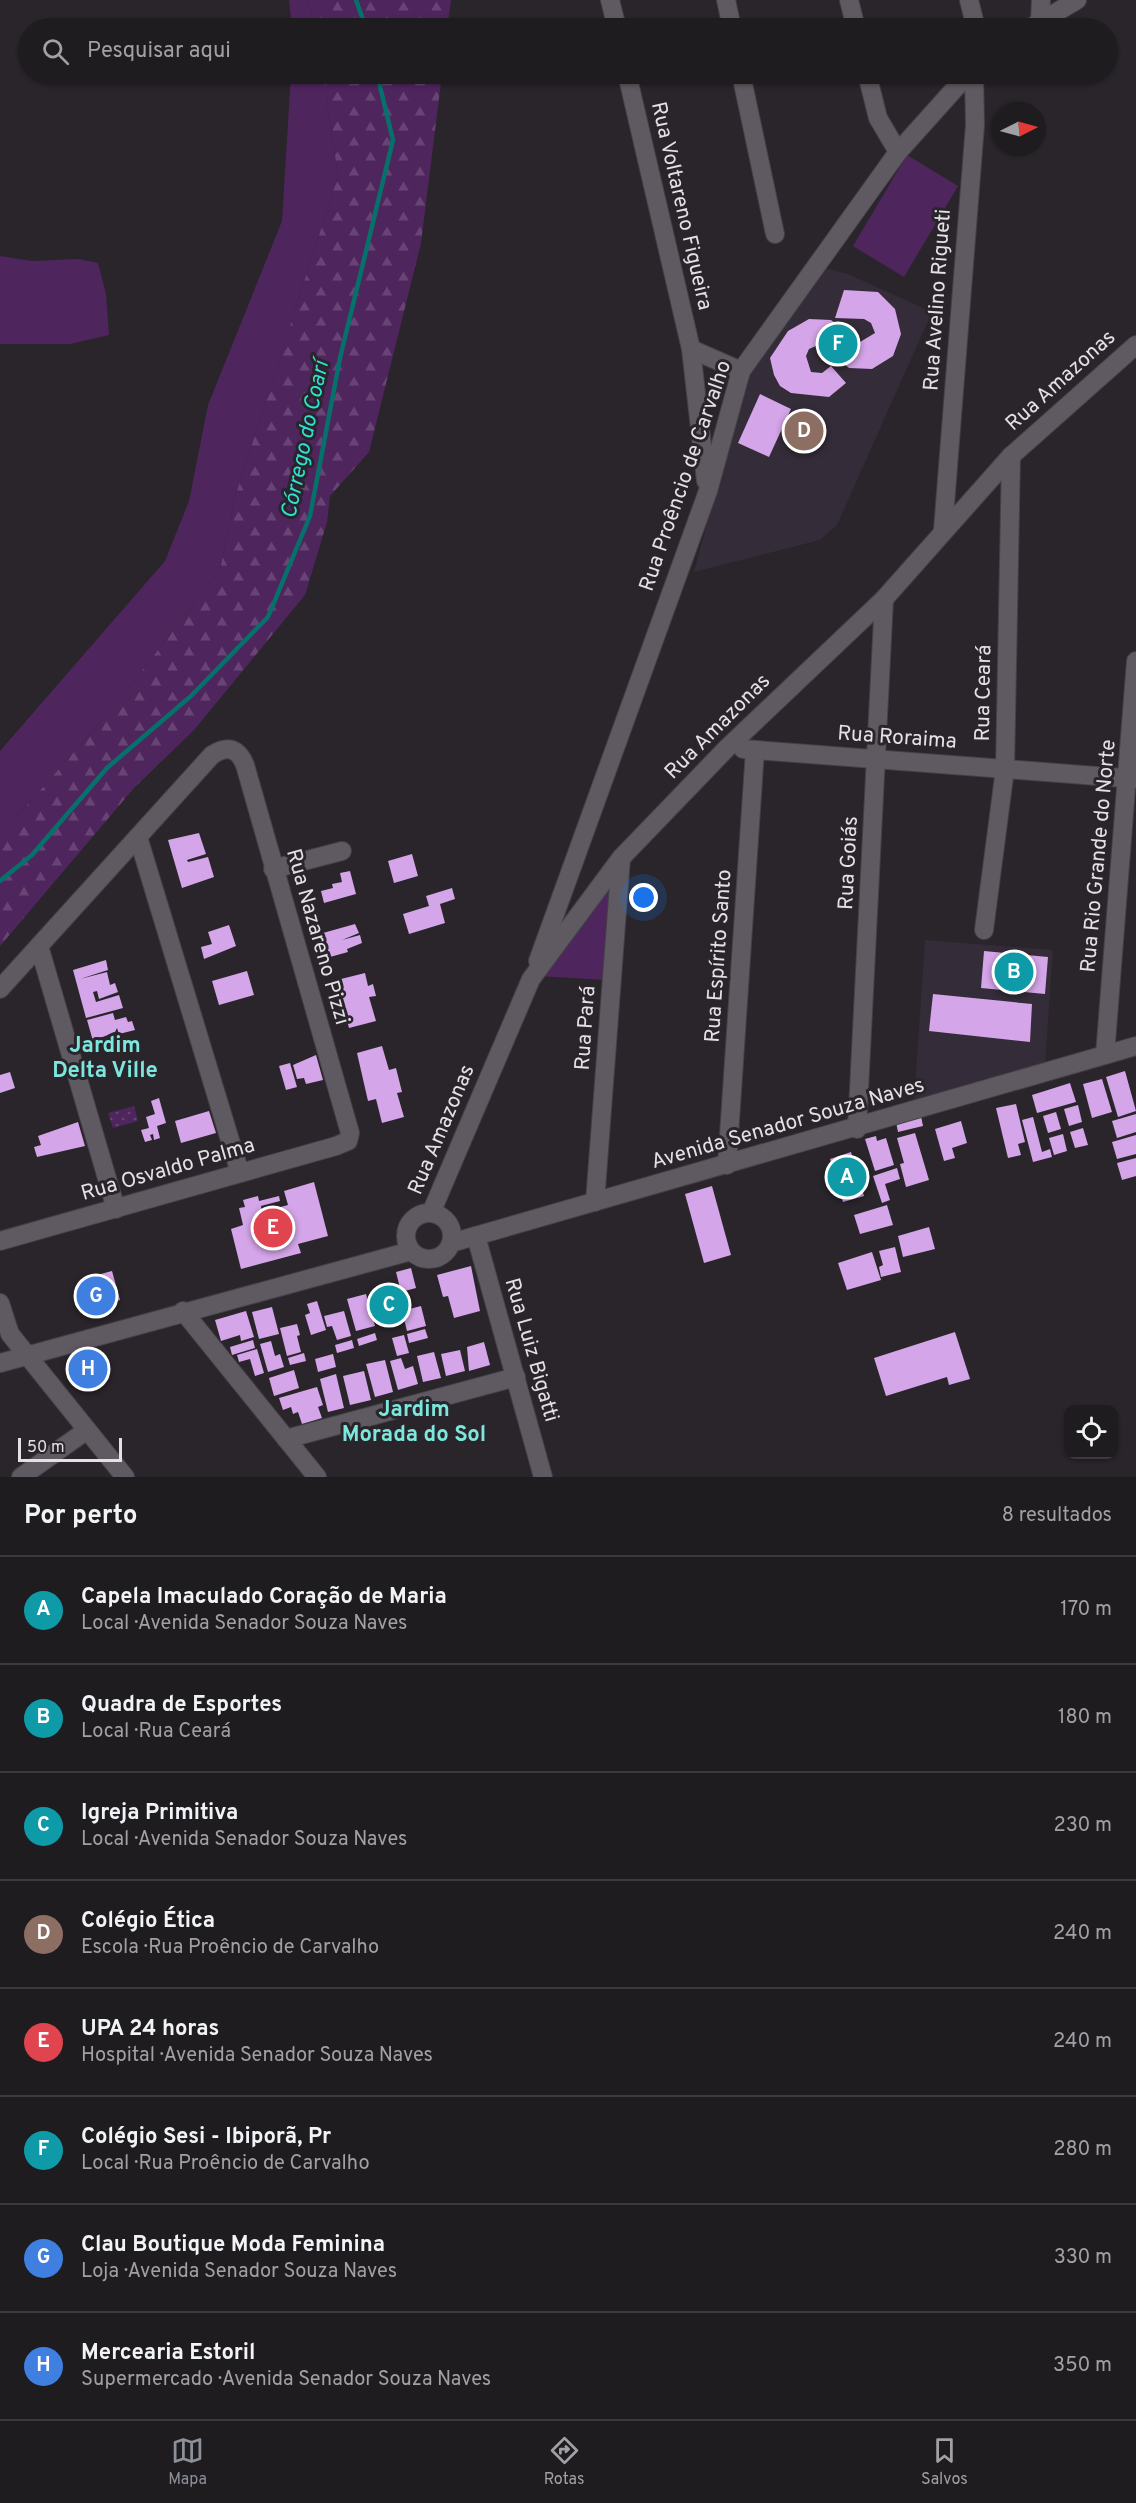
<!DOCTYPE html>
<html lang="pt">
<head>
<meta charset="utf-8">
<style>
  body { margin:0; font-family:Overpass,sans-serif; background:#272529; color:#f1f3f6 }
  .controls { position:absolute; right:18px; bottom:18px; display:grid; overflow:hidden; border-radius:12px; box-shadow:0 2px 4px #0004 }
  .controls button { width:54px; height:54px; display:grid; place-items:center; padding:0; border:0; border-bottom:2px solid #3c3a3e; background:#1f1c20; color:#f1f3f6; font:30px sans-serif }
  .compass { position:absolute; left:992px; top:102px; width:54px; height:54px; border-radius:50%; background:#1f1c20; box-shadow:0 2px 4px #0004; rotate:84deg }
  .scale { position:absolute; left:18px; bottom:15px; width:104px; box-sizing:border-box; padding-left:6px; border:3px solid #e4e1e5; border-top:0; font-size:16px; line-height:21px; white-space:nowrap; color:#e4e1e5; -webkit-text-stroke:4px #29252b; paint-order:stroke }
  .you { position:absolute; left:644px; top:898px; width:21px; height:21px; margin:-15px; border:4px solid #fff; border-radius:50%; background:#1a73e8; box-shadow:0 0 0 9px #1a73e833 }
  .badge { display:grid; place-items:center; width:39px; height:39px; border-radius:50%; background:#8c9099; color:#fff; font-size:20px; font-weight:700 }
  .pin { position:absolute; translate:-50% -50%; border:3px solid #fff; box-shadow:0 2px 6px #0006 }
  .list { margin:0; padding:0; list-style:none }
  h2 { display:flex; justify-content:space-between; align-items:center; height:78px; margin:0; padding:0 24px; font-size:26px }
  h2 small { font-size:20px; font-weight:400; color:#a1a1a5 }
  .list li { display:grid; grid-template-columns:39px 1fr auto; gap:18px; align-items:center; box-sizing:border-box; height:108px; padding:0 24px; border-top:2px solid #3c3a3e }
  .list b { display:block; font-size:22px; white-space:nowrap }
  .list p { margin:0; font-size:20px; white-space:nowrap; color:#a1a1a5 }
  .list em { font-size:20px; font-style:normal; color:#a1a1a5 }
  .icon { flex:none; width:33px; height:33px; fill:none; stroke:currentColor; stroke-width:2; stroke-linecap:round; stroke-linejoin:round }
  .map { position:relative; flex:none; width:1136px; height:1477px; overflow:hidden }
  .search { position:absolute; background:#1f1c20; box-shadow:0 2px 4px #0004; left:18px; right:18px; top:18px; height:66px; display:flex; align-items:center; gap:15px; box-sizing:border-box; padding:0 21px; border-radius:33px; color:#a1a1a5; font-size:22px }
  .sheet { height:942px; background:#1f1c20 }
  nav { display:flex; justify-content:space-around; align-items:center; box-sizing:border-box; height:84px; border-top:2px solid #3c3a3e; background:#1f1c20; font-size:16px; color:#a1a1a5 }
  nav a { display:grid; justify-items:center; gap:3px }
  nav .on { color:#8c9099 }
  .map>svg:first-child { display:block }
</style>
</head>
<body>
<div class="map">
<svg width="1136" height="1477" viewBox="0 0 1136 1477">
  <defs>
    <pattern id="forest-firs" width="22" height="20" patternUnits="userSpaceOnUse" patternTransform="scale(1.5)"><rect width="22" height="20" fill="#4f255e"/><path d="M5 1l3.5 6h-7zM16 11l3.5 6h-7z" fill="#684475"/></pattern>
    <pattern id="garden-dots" width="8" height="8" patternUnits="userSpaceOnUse" patternTransform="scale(1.5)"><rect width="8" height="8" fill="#4f255e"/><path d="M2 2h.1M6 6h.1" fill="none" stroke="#684475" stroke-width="1.8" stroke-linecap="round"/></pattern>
  </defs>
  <rect width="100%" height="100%" fill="#29252b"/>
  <!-- built -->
  <g fill="#342c38">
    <polygon points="829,269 848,274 932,312 837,525 820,540 694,572 716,489 737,391 821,270"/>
    <polygon points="925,940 1053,950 1045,1064 914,1102"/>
  </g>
  <!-- green -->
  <g fill="#4f255e">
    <polygon points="289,0 308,0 316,28 292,28"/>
    <polygon points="291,74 323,74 338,176 235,497 220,570 117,703 0,836 0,751 165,561 189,501 208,405 282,221"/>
    <polygon points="907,155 958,186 904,277 853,246"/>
    <polygon points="0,256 32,261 78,259 98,263 106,294 109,335 70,344 0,344"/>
    <polygon points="614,879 608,980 538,976"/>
  </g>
  <!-- forest -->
  <g fill="url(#forest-firs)">
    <polygon points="308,0 451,0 447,28 316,28"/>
    <polygon points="323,74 442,74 421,243 369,452 330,496 327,522 305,595 194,730 134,788 0,946 0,836 117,703 220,570 235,497 338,176"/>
  </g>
  <!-- garden -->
  <polygon fill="url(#garden-dots)" points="134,1106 138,1121 113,1128 108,1113"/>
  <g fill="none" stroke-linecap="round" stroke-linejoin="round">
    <!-- stream -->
    <g stroke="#06716b" stroke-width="4.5">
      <polyline points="356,0 366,28"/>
      <polyline points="0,881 32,855 107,768 191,696 268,617 310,516 340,358 393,140 377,74"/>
    </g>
  </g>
  <!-- building -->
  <g fill="#d4a5e8">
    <polygon points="844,290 878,292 895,309 901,334 893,356 872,369 849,368 824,348 816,346 809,349 806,356 811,372 822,373 831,366 846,383 829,397 791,393 780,386 774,375 770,358 788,331 809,319 831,320 860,342 875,333 871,323 864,319 835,318"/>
    <polygon points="760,394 791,409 769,457 738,443"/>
    <polygon points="199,833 206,854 187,860 188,862 208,857 214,877 182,888 168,840"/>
    <polygon points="412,854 418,876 394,883 388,861"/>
    <polygon points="350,871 356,894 324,903 321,891 333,888 332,884 342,882 340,873"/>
    <polygon points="452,888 455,899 440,904 445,923 409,934 403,914 429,906 426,896"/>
    <polygon points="355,924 359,933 342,940 360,935 362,943 347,949 348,952 330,957 323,933"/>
    <polygon points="229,925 236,946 204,959 201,947 212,944 208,932"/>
    <polygon points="984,951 1048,957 1045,994 981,988"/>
    <polygon points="106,960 108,970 80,979 107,972 110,985 115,983 118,992 99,999 97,991 93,992 96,1002 119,995 123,1008 86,1018 73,970"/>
    <polygon points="247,971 254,995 219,1005 212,981"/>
    <polygon points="365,973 368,986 373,984 376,996 369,997 376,1021 349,1028 337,980"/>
    <polygon points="933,994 1032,1004 1030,1042 929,1031"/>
    <polygon points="113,1013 115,1020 126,1017 128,1022 132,1021 135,1030 119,1034 117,1028 115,1032 93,1041 87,1020"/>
    <polygon points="382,1046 389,1070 396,1068 402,1092 397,1093 404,1117 382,1123 376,1099 368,1101 357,1053"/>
    <polygon points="316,1055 323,1080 306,1084 304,1078 297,1079 293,1065"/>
    <polygon points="290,1063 297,1087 286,1090 279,1066"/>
    <polygon points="1125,1071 1136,1111 1118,1117 1106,1077"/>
    <polygon points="10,1072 15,1088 0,1093 0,1075"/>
    <polygon points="1102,1079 1112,1112 1092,1118 1083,1084"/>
    <polygon points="1070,1083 1076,1102 1037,1113 1032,1095"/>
    <polygon points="159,1098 166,1123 157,1126 160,1138 154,1140 153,1134 150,1135 152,1140 145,1142 141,1130 149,1128 146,1117 155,1114 151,1101"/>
    <polygon points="1016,1104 1025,1142 1018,1144 1021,1155 1008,1158 996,1108"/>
    <polygon points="1078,1105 1082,1122 1069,1126 1064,1109"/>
    <polygon points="209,1111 216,1133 181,1143 175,1121"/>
    <polygon points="1056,1112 1061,1129 1048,1133 1043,1116"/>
    <polygon points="1136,1114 1136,1132 1117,1138 1112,1121"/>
    <polygon points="921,1116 923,1126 898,1132 896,1122"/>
    <polygon points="1033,1117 1042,1152 1050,1149 1052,1157 1033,1162 1022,1120"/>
    <polygon points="961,1121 967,1143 952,1148 955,1158 944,1161 935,1129"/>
    <polygon points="78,1122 85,1146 37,1157 34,1147 41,1145 38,1136"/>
    <polygon points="1083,1128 1088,1145 1075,1148 1070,1132"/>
    <polygon points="915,1133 929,1180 906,1187 900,1164 904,1163 897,1138"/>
    <polygon points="1063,1134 1067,1151 1054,1155 1049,1138"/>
    <polygon points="1136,1135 1136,1154 1117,1159 1112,1142"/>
    <polygon points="876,1136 877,1141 886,1138 894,1165 875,1171 865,1139"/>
    <polygon points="851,1152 864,1196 843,1202 830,1159"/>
    <polygon points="1136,1158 1136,1176 1122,1180 1117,1163"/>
    <polygon points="897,1168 900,1179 885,1184 890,1200 882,1203 873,1176"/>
    <polygon points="314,1182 328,1236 298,1244 301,1253 241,1269 231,1229 243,1225 239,1208 245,1207 243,1200 258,1196 259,1201 279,1196 280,1201 261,1206 262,1212 288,1205 284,1191"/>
    <polygon points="712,1186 731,1255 704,1263 685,1194"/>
    <polygon points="887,1205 893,1225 860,1234 854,1215"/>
    <polygon points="929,1227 935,1249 903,1257 898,1236"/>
    <polygon points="895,1247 901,1272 881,1277 879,1267 883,1265 879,1251"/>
    <polygon points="872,1252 881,1280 847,1290 838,1263"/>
    <polygon points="471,1266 480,1311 454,1318 448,1296 443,1297 437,1275"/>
    <polygon points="411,1268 416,1288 401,1292 396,1272"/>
    <polygon points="112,1271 120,1300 90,1308 82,1279"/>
    <polygon points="393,1284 403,1320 384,1326 374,1289"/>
    <polygon points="366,1294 375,1326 356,1331 347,1299"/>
    <polygon points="317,1301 326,1330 311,1335 305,1315 310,1313 307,1304"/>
    <polygon points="421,1306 426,1326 407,1331 402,1311"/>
    <polygon points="272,1307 279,1334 259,1339 252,1312"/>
    <polygon points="246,1311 254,1337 241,1341 240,1335 221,1341 215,1320"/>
    <polygon points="344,1311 351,1336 337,1340 332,1326 327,1327 324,1316"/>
    <polygon points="297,1324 300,1335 297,1336 301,1352 287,1356 280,1328"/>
    <polygon points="425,1329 428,1338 409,1343 407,1334"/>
    <polygon points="955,1332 970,1379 949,1385 947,1377 886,1396 874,1358"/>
    <polygon points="375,1333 377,1340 359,1346 357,1339"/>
    <polygon points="404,1335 409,1353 397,1356 392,1338"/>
    <polygon points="253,1340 255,1348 232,1355 230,1347"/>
    <polygon points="352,1340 354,1348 337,1353 335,1345"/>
    <polygon points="271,1341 275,1356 280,1354 284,1367 268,1372 260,1344"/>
    <polygon points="484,1342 490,1365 469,1371 467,1347"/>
    <polygon points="257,1349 264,1373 255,1376 250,1359 239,1362 237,1355"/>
    <polygon points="460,1350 465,1371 446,1376 441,1354"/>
    <polygon points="434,1352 441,1378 423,1382 417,1356"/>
    <polygon points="304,1353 306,1361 290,1365 288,1358"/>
    <polygon points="333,1354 336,1367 318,1372 315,1359"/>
    <polygon points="401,1358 405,1369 413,1366 418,1384 398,1390 390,1361"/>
    <polygon points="385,1360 393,1392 375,1397 366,1364"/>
    <polygon points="294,1370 299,1388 274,1396 269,1378"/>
    <polygon points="364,1371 371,1400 350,1405 343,1376"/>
    <polygon points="336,1374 344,1408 328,1412 320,1379"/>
    <polygon points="317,1387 323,1405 318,1407 322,1418 302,1424 298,1412 293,1414 291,1407 283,1410 279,1398"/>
  </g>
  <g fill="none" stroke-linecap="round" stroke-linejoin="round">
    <defs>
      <g id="minor">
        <polyline points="610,0 617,28"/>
        <polyline points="726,0 732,28"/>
        <polyline points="849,0 856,28"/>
        <polyline points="969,0 976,28"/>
        <polyline points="1040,22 1041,0"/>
        <polyline points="1030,28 1077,0"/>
        <polyline points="627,74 691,349 706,481"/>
        <polyline points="741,74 775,234"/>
        <polyline points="867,74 878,118 898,152"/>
        <polyline points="691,349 741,371"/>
        <polyline points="943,530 975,125 974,74"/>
        <polyline points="743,749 1136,779"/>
        <polyline points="138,837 240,1173"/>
        <polyline points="273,869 342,851"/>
        <polyline points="984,930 1005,769 1011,456"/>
        <polyline points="39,946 116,1209"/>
        <polyline points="538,961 708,491 741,371 898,152 968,74"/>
        <path d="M0,989L212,755C228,745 238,748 245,765L350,1133L348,1141L336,1146L0,1241"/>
        <polyline points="1105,1055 1136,661"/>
        <polyline points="857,1129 884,599"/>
        <polyline points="727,1165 755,750"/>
        <polyline points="595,1202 621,858"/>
        <circle cx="429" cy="1236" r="23"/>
        <polyline points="431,1213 531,979 621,858 727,748 884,599 1011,456 1136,345"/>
        <polyline points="476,1236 543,1477"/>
        <polyline points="451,1243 1136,1046"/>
        <polyline points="0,1303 10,1334 125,1477"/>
        <polyline points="183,1311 317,1477"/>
        <polyline points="0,1363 411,1251"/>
        <polyline points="286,1439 516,1377"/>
        <polyline points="21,1477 87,1430"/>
      </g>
    </defs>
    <!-- minor casing -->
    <use href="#minor" stroke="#444146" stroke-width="20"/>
    <!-- minor -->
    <use href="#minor" stroke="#5f5a62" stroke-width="18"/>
  </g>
  <g text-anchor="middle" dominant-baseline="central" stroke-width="6" stroke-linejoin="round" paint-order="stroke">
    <!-- street labels -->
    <g font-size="21" fill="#e4e1e5" stroke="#29252b">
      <text transform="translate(681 206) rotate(77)">Rua Voltareno Figueira</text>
      <text transform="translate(938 300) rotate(-86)">Rua Avelino Rigueti</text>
      <text transform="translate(1061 381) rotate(-42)">Rua Amazonas</text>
      <text transform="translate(686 476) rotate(-71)">Rua Proêncio de Carvalho</text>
      <text transform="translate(984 693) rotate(-89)">Rua Ceará</text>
      <text transform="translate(718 727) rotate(-45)">Rua Amazonas</text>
      <text transform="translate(897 738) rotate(4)">Rua Roraima</text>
      <text transform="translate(1099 856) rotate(-85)">Rua Rio Grande do Norte</text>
      <text transform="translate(849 863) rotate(-87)">Rua Goiás</text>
      <text transform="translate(317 937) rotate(74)">Rua Nazareno Pizzi</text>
      <text transform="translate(719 956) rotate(-86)">Rua Espírito Santo</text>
      <text transform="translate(586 1028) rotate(-86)">Rua Pará</text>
      <text transform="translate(788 1124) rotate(-16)">Avenida Senador Souza Naves</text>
      <text transform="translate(442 1130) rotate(-67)">Rua Amazonas</text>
      <text transform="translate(168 1170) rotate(-16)">Rua Osvaldo Palma</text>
      <text transform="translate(531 1350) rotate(74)">Rua Luiz Bigatti</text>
    </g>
    <!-- water labels -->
    <g font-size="22" font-style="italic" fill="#2ee1d6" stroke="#29252b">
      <text transform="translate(306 440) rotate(-78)">Córrego do Coarí</text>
    </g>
    <!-- neighbourhood labels -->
    <g font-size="22" font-weight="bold" fill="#7ce7dd" stroke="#29252b">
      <text x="105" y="1046">Jardim<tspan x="105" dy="25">Delta Ville</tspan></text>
      <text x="414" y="1410">Jardim<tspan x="414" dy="25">Morada do Sol</tspan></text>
    </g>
  </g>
</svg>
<div class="controls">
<button><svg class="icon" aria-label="locate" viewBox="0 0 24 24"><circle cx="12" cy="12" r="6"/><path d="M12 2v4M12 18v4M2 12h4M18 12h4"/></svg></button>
</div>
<svg class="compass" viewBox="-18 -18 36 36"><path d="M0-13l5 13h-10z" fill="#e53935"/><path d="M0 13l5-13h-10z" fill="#a1a1a5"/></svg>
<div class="scale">50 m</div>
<div class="you"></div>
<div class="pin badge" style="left:847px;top:1177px;background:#0f9aa8">A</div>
<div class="pin badge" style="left:1014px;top:972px;background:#0f9aa8">B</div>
<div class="pin badge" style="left:389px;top:1305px;background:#0f9aa8">C</div>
<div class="pin badge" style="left:804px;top:431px;background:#8d6e63">D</div>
<div class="pin badge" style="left:273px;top:1228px;background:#e0444e">E</div>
<div class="pin badge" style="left:838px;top:344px;background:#0f9aa8">F</div>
<div class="pin badge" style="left:96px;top:1296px;background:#3f7fe0">G</div>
<div class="pin badge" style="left:88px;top:1369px;background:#3f7fe0">H</div>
<div class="search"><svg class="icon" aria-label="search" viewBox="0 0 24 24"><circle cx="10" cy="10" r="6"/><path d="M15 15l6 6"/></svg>Pesquisar aqui</div>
</div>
<section class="sheet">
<h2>Por perto<small>8 resultados</small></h2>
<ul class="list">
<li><span class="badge" style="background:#0f9aa8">A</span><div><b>Capela Imaculado Coração de Maria</b><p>Local · Avenida Senador Souza Naves</p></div><em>170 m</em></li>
<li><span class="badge" style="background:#0f9aa8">B</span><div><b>Quadra de Esportes</b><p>Local · Rua Ceará</p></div><em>180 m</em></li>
<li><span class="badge" style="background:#0f9aa8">C</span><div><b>Igreja Primitiva</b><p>Local · Avenida Senador Souza Naves</p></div><em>230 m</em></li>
<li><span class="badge" style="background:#8d6e63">D</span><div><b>Colégio Ética</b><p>Escola · Rua Proêncio de Carvalho</p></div><em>240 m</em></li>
<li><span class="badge" style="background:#e0444e">E</span><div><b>UPA 24 horas</b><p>Hospital · Avenida Senador Souza Naves</p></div><em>240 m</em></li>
<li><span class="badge" style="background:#0f9aa8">F</span><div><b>Colégio Sesi - Ibiporã, Pr</b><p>Local · Rua Proêncio de Carvalho</p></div><em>280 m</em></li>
<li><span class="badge" style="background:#3f7fe0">G</span><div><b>Clau Boutique Moda Feminina</b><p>Loja · Avenida Senador Souza Naves</p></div><em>330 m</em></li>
<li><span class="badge" style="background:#3f7fe0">H</span><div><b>Mercearia Estoril</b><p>Supermercado · Avenida Senador Souza Naves</p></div><em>350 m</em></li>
</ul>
</section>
<nav>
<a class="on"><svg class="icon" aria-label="map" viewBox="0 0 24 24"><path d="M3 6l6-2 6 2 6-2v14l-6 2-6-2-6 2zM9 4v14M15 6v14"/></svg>Mapa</a>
<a><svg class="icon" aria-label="directions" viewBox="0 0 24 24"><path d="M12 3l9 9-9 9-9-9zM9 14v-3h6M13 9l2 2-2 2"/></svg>Rotas</a>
<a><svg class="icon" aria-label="saved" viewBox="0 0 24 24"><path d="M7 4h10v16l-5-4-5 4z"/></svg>Salvos</a>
</nav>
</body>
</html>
